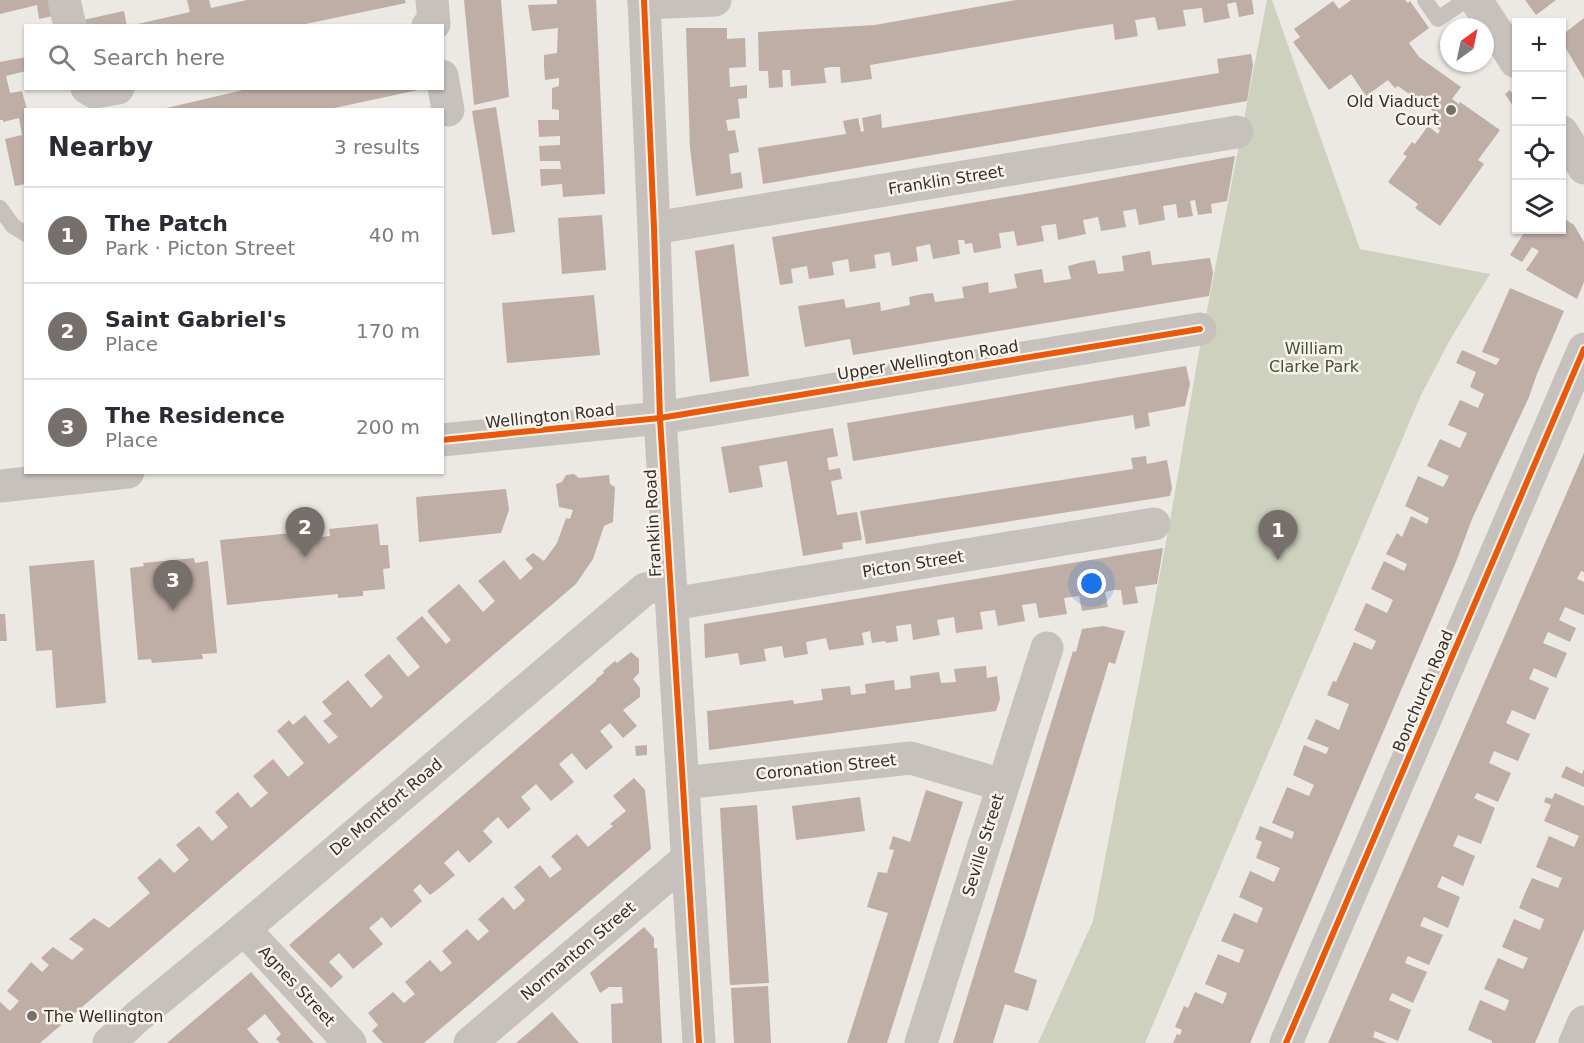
<!DOCTYPE html>
<html lang="en">
<head>
<meta charset="utf-8">
<style>
  body { margin:0; font-family:"DejaVu Sans",sans-serif; background:#f2f2f3; color:#2b2b33 }
  .controls { position:absolute; right:18px; top:18px; display:grid; overflow:hidden; border-radius:0px; box-shadow:0 2px 4px #0004 }
  .controls button { width:54px; height:54px; display:grid; place-items:center; padding:0; border:0; border-bottom:2px solid #e1e1e2; background:#fff; color:#2b2b33; font:30px sans-serif }
  .compass { position:absolute; left:1440px; top:18px; width:54px; height:54px; border-radius:50%; background:#fff; box-shadow:0 2px 4px #0004; rotate:33deg }
  .you { position:absolute; left:1092px; top:584px; width:21px; height:21px; margin:-15px; border:4px solid #fff; border-radius:50%; background:#1a73e8; box-shadow:0 0 0 9px #1a73e833 }
  .badge { display:grid; place-items:center; width:39px; height:39px; border-radius:50%; background:#766f6b; color:#fff; font-size:20px; font-weight:700 }
  .pin { position:absolute; translate:-50% -50px; filter:drop-shadow(0 2px 3px #0008) }
  .pin::after { content:''; position:absolute; top:32px; width:21px; height:18px; background:inherit; clip-path:polygon(0 0,100% 0,50% 100%) }
  .list { margin:0; padding:0; list-style:none }
  h2 { display:flex; justify-content:space-between; align-items:center; height:78px; margin:0; padding:0 24px; font-size:26px }
  h2 small { font-size:20px; font-weight:400; color:#7c7c81 }
  .list li { display:grid; grid-template-columns:39px 1fr auto; gap:18px; align-items:center; box-sizing:border-box; height:96px; padding:0 24px; border-top:2px solid #e1e1e2 }
  .list b { display:block; font-size:22px; white-space:nowrap }
  .list p { margin:0; font-size:20px; white-space:nowrap; color:#7c7c81 }
  .list em { font-size:20px; font-style:normal; color:#7c7c81 }
  .icon { flex:none; width:33px; height:33px; fill:none; stroke:currentColor; stroke-width:2; stroke-linecap:round; stroke-linejoin:round }
  .map { position:relative; flex:none; width:1584px; height:1043px; overflow:hidden }
  .search { position:absolute; background:#fff; box-shadow:0 2px 4px #0004; left:24px; top:24px; width:420px; height:66px; display:flex; align-items:center; gap:15px; box-sizing:border-box; padding:0 21px; border-radius:0px; color:#7c7c81; font-size:22px }
  .panel { position:absolute; background:#fff; box-shadow:0 2px 4px #0004; left:24px; top:108px; width:420px; height:366px; border-radius:0px }
  .map>svg:first-child { display:block }
</style>
</head>
<body>
<div class="map">
<svg width="1584" height="1043" viewBox="0 0 1584 1043">
  <rect width="100%" height="100%" fill="#ece8e3"/>
  <!-- green -->
  <polygon fill="#cdd1be" points="1267,0 1272,0 1360,249 1490,274 1451,338 1421,395 1145,1043 1038,1043 1093,921 1170,521 1198,357"/>
  <!-- building -->
  <g fill="#beaea6">
    <polygon points="0,0 49,0 53,16 39,19 37,5 0,14"/>
    <polygon points="187,0 209,0 211,8 247,0 405,0 406,3 296,26 129,26 190,12"/>
    <polygon points="464,0 501,0 509,97 474,105"/>
    <polygon points="557,0 596,0 605,194 563,197 562,184 541,186 540,169 561,169 560,161 540,161 539,146 560,145 560,136 539,137 538,120 559,120 559,110 552,109 552,88 559,86 559,78 545,80 544,66 544,55 557,53 558,28 532,31 528,5 557,4"/>
    <polygon points="1016,0 1252,0 1254,14 1239,17 1236,2 1227,4 1230,18 1204,23 1202,8 1183,10 1186,26 1158,30 1155,17 1135,20 1138,36 1115,40 1113,24 1080,29 870,65 872,79 858,81 841,83 840,67 831,67 824,68 826,83 791,86 790,70 782,70 783,87 769,88 768,71 759,71 758,32 875,25"/>
    <polygon points="1351,0 1405,0 1408,3 1410,1 1429,28 1409,43 1419,57 1461,87 1452,99 1459,104 1460,102 1500,130 1478,160 1484,164 1440,226 1415,208 1418,204 1388,182 1407,156 1403,154 1412,142 1415,144 1428,126 1438,134 1440,130 1434,125 1440,116 1398,86 1395,88 1388,80 1366,96 1351,74 1329,90 1293,42 1300,37 1294,29 1333,1 1339,9"/>
    <polygon points="1525,0 1556,0 1536,15"/>
    <polygon points="124,11 127,26 84,26 83,20"/>
    <polygon points="1584,18 1584,79 1562,42 1562,35"/>
    <polygon points="686,28 727,28 727,39 745,38 746,67 729,68 730,87 747,85 747,98 738,99 740,118 726,120 728,131 735,130 739,152 729,154 731,174 741,172 743,188 696,196 690,148"/>
    <polygon points="1251,54 1253,65 1247,101 763,184 758,148 846,134 843,121 858,118 861,132 864,131 862,118 881,114 882,128 1030,104 1219,73 1217,59"/>
    <polygon points="26,57 26,71 6,76 10,93 22,91 27,110 26,184 15,186 5,139 22,135 19,118 3,122 3,120 0,120 0,62"/>
    <polygon points="252,88 418,88 418,90 325,110 158,110"/>
    <polygon points="1510,90 1516,100 1516,104 1513,106 1505,94"/>
    <polygon points="496,107 515,232 492,235 472,111"/>
    <polygon points="1235,156 1227,201 1211,204 1212,213 1198,215 1195,200 1190,201 1193,216 1178,218 1176,204 1163,206 1165,220 1139,225 1136,209 1123,211 1126,227 1101,231 1098,217 1083,220 1086,234 1058,240 1056,224 1047,225 1041,226 1044,241 1017,246 1014,231 1008,232 999,233 1001,248 974,253 972,243 965,244 964,240 958,240 960,254 933,259 930,244 916,247 918,261 892,266 890,252 874,255 876,268 850,272 848,259 832,262 834,275 809,279 807,266 791,269 793,283 780,285 772,237 1042,191"/>
    <polygon points="602,215 606,270 562,274 558,218"/>
    <polygon points="1562,217 1574,225 1584,242 1584,282 1577,299 1526,270 1539,251 1532,247 1522,262 1510,255 1525,231 1522,230 1562,230"/>
    <polygon points="734,244 749,376 710,382 695,251"/>
    <polygon points="1150,251 1152,265 1210,258 1213,273 1209,296 853,355 850,339 805,347 798,306 844,299 846,308 880,302 881,311 910,305 909,297 923,294 933,293 935,302 964,298 962,287 988,282 989,293 1017,288 1014,274 1042,269 1044,283 1071,279 1068,266 1083,262 1095,260 1098,274 1124,271 1122,256"/>
    <polygon points="1510,288 1564,311 1537,374 1529,397 1472,519 1456,562 1250,1043 1173,1043 1177,1034 1180,1035 1182,1030 1175,1027 1184,1006 1188,1008 1195,992 1223,1004 1227,993 1205,984 1218,954 1239,963 1244,950 1221,941 1234,913 1257,923 1263,908 1239,897 1250,871 1274,882 1280,868 1256,858 1262,842 1255,839 1260,826 1292,839 1294,832 1272,823 1287,787 1309,796 1314,785 1293,775 1304,745 1326,754 1329,748 1307,739 1316,719 1339,730 1349,704 1327,695 1333,681 1336,682 1354,642 1372,650 1376,641 1354,630 1366,603 1387,613 1393,600 1371,589 1384,561 1404,571 1407,564 1386,554 1397,533 1402,537 1411,516 1427,524 1429,518 1405,506 1418,476 1443,487 1446,482 1449,476 1427,466 1440,439 1460,448 1467,433 1448,425 1460,400 1478,408 1484,394 1470,387 1476,372 1456,363 1462,350 1496,365 1500,359 1482,352"/>
    <polygon points="594,295 600,355 507,363 502,303"/>
    <polygon points="1186,366 1190,384 1185,406 1148,413 1150,426 1135,429 1133,415 853,461 847,423"/>
    <polygon points="833,428 838,456 827,458 829,470 840,468 842,479 831,481 837,515 857,512 862,540 842,543 843,549 803,556 787,461 759,466 763,487 729,493 721,447"/>
    <polygon points="1584,453 1584,572 1581,571 1577,579 1584,582 1584,615 1565,607 1559,620 1576,628 1570,642 1548,632 1543,643 1567,653 1556,678 1534,668 1531,675 1529,679 1549,688 1535,720 1512,710 1506,723 1530,734 1518,761 1494,751 1489,763 1511,773 1498,802 1477,793 1474,798 1495,808 1481,844 1458,835 1453,846 1475,856 1463,886 1442,876 1437,887 1460,897 1448,928 1424,917 1420,926 1443,935 1429,965 1408,956 1406,960 1405,963 1427,972 1413,1003 1392,993 1389,1000 1411,1010 1398,1041 1375,1031 1373,1037 1387,1043 1328,1043"/>
    <polygon points="1146,456 1147,464 1167,460 1172,488 1170,496 866,544 860,511 1133,469 1131,458"/>
    <polygon points="574,474 579,478 609,475 610,484 615,487 613,522 604,526 593,559 576,584 40,1043 0,1043 0,1002 10,1011 19,1001 7,991 31,962 42,972 49,965 41,958 53,947 72,960 84,949 69,939 94,918 109,928 150,893 137,878 160,858 174,873 189,860 176,845 199,826 212,841 228,827 215,812 238,792 251,808 268,793 253,776 273,759 288,777 304,763 277,731 289,720 293,725 305,715 329,744 338,737 323,721 332,714 322,702 348,680 371,708 383,697 364,675 389,654 408,677 420,667 396,638 422,616 446,644 451,640 427,611 459,584 483,612 495,601 478,581 504,560 520,580 533,568 525,559 533,553 544,561 557,543 566,518 570,519 573,510 559,507 556,484 562,482 566,475"/>
    <polygon points="506,489 509,510 501,533 419,542 416,497"/>
    <polygon points="378,524 380,545 388,545 390,568 383,569 385,589 363,591 363,596 338,598 338,594 227,605 220,540 302,532 303,539 330,536 329,529"/>
    <polygon points="1163,548 1157,584 1135,587 1138,603 1123,605 1121,590 1114,590 1105,592 1108,607 1082,611 1079,596 1064,598 1067,614 1039,618 1036,603 1022,605 1025,621 998,626 995,610 980,612 983,629 956,633 954,617 937,620 940,635 929,637 913,640 911,624 896,626 898,641 886,643 885,641 872,643 870,631 862,633 864,645 829,650 826,638 806,642 808,654 784,658 782,646 764,649 766,661 752,663 740,665 738,653 705,658 704,624"/>
    <polygon points="194,558 195,563 208,561 217,653 202,654 203,659 152,663 151,659 138,660 130,568 144,566 143,563"/>
    <polygon points="94,560 106,703 56,708 52,650 36,651 29,566"/>
    <polygon points="0,614 5,614 7,641 0,641"/>
    <polygon points="1103,626 1125,631 1115,664 1109,662 1014,972 1037,980 1028,1011 1005,1004 993,1043 953,1043 1073,651 1076,652 1082,629"/>
    <polygon points="631,652 639,659 639,673 633,679 640,688 640,697 623,710 637,726 623,738 610,723 600,731 613,747 586,770 572,753 559,764 574,782 551,801 536,784 521,797 531,809 508,829 498,817 490,824 483,831 493,842 469,863 458,850 444,863 455,875 442,886 430,895 420,884 413,890 422,901 403,918 391,928 382,917 369,928 383,944 353,969 339,953 329,962 343,977 331,988 289,945 597,680 596,679 604,673 603,671 615,661 617,663"/>
    <polygon points="986,666 987,678 997,676 1000,699 996,711 709,750 707,711 793,700 794,704 823,700 821,689 850,686 851,695 866,693 865,684 894,680 895,690 911,688 910,676 939,672 941,683 956,682 954,669"/>
    <polygon points="647,745 647,755 636,756 635,746"/>
    <polygon points="1566,766 1582,774 1584,769 1584,787 1561,777"/>
    <polygon points="634,778 645,790 651,849 424,1043 383,1043 372,1031 378,1025 368,1013 393,992 404,1003 410,998 415,994 405,982 430,960 441,972 446,968 452,963 442,951 467,929 478,941 489,931 478,919 503,897 514,910 520,905 525,900 514,887 540,865 550,878 562,869 551,856 577,834 588,847 613,826 610,824 626,811 613,796"/>
    <polygon points="926,790 963,802 956,824 887,1043 847,1043 888,913 867,907 878,872 887,873 894,850 889,849 893,836 910,842"/>
    <polygon points="1555,793 1584,806 1584,929 1535,1043 1492,1043 1492,1041 1468,1030 1480,1000 1505,1011 1508,1004 1509,1000 1484,989 1498,958 1523,969 1528,958 1502,947 1514,919 1540,930 1544,919 1519,908 1526,891 1532,878 1558,888 1562,878 1536,867 1549,836 1574,847 1579,836 1544,821 1551,805 1544,802 1546,797 1552,799"/>
    <polygon points="860,797 865,831 796,840 792,806"/>
    <polygon points="757,805 769,983 730,985 720,808"/>
    <polygon points="644,927 654,938 654,948 657,948 662,1043 612,1043 611,1004 623,1003 622,987 609,987 600,993 590,973"/>
    <polygon points="251,972 314,1043 280,1043 276,1039 281,1034 265,1014 247,1029 259,1043 167,1043"/>
    <polygon points="768,986 771,1043 734,1043 731,988"/>
    <polygon points="552,1012 579,1043 516,1043 534,1028"/>
  </g>
  <g fill="none" stroke-linecap="round" stroke-linejoin="round">
    <!-- service -->
    <g stroke="#c6c1bc" stroke-width="16">
      <polyline points="1425,0 1438,19 1466,0"/>
      <polyline points="0,208 13,226 26,234"/>
    </g>
    <!-- minor -->
    <g stroke="#c6c1bc" stroke-width="33">
      <polyline points="64,0 70,26"/>
      <polyline points="644,0 654,228 660,418 699,1043"/>
      <polyline points="1476,0 1516,62"/>
      <polyline points="644,3 715,0"/>
      <polyline points="428,26 434,24 432,0"/>
      <polyline points="442,76 448,110"/>
      <polyline points="87,88 94,92 118,88"/>
      <polyline points="1562,132 1584,168"/>
      <polyline points="654,228 1237,132"/>
      <polyline points="442,440 660,418 1200,329"/>
      <polyline points="0,486 128,472"/>
      <polyline points="672,604 1154,524"/>
      <polyline points="683,783 911,758 1002,785"/>
      <polyline points="244,929 350,1043"/>
      <polyline points="109,1043 137,1017 244,929 645,589 670,583"/>
      <polyline points="470,1043 687,859"/>
      <polyline points="921,1043 1047,648"/>
      <polyline points="1286,1043 1584,349"/>
      <polyline points="1575,1043 1584,1022"/>
    </g>
    <defs>
      <g id="cycleway">
        <polyline points="644,0 654,228 660,418 699,1043"/>
        <polyline points="442,440 660,418 1200,329"/>
        <polyline points="1286,1043 1584,349"/>
      </g>
    </defs>
    <!-- cycleway casing -->
    <use href="#cycleway" stroke="#f8f3eb" stroke-width="10"/>
    <!-- cycleway -->
    <use href="#cycleway" stroke="#e8590c" stroke-width="6"/>
  </g>
  <!-- markers -->
  <g fill="#766f6b" stroke="#f8f3eb" stroke-width="2">
    <circle cx="1451" cy="110" r="6"/>
    <circle cx="32" cy="1016" r="6"/>
  </g>
  <g text-anchor="middle" dominant-baseline="central" stroke-width="5" stroke-linejoin="round" paint-order="stroke">
    <!-- poi labels -->
    <g font-size="16" fill="#362e2a" stroke="#f8f3eb" text-anchor="end">
      <text x="1439" y="101">Old Viaduct<tspan x="1439" dy="18">Court</tspan></text>
      <text x="44" y="1016" text-anchor="start">The Wellington</text>
    </g>
    <!-- street labels -->
    <g font-size="16" fill="#362e2a" stroke="#f8f3eb">
      <text transform="translate(946 180) rotate(-9)">Franklin Street</text>
      <text transform="translate(928 360) rotate(-9)">Upper Wellington Road</text>
      <text transform="translate(550 416) rotate(-6)">Wellington Road</text>
      <text transform="translate(653 523) rotate(-93)">Franklin Road</text>
      <text transform="translate(913 564) rotate(-9)">Picton Street</text>
      <text transform="translate(1423 691) rotate(-67)">Bonchurch Road</text>
      <text transform="translate(826 767) rotate(-6)">Coronation Street</text>
      <text transform="translate(386 807) rotate(-40)">De Montfort Road</text>
      <text transform="translate(983 845) rotate(-73)">Seville Street</text>
      <text transform="translate(578 951) rotate(-40)">Normanton Street</text>
      <text transform="translate(297 986) rotate(47)">Agnes Street</text>
    </g>
    <!-- park labels -->
    <g font-size="16" fill="#455230" stroke="#f8f3eb">
      <text x="1314" y="348">William<tspan x="1314" dy="18">Clarke Park</tspan></text>
    </g>
  </g>
</svg>
<div class="controls">
<button>+</button>
<button>−</button>
<button><svg class="icon" aria-label="locate" viewBox="0 0 24 24"><circle cx="12" cy="12" r="6"/><path d="M12 2v4M12 18v4M2 12h4M18 12h4"/></svg></button>
<button><svg class="icon" aria-label="layers" viewBox="0 0 24 24"><path d="M12 4l9 5-9 5-9-5zM3 14l9 5 9-5"/></svg></button>
</div>
<svg class="compass" viewBox="-18 -18 36 36"><path d="M0-13l5 13h-10z" fill="#e53935"/><path d="M0 13l5-13h-10z" fill="#7c7c81"/></svg>
<div class="you"></div>
<div class="pin badge" style="left:1278px;top:560px">1</div>
<div class="pin badge" style="left:305px;top:557px">2</div>
<div class="pin badge" style="left:173px;top:610px">3</div>
<div class="search"><svg class="icon" aria-label="search" viewBox="0 0 24 24"><circle cx="10" cy="10" r="6"/><path d="M15 15l6 6"/></svg>Search here</div>
<section class="panel">
<h2>Nearby<small>3 results</small></h2>
<ul class="list">
<li><span class="badge">1</span><div><b>The Patch</b><p>Park · Picton Street</p></div><em>40 m</em></li>
<li><span class="badge">2</span><div><b>Saint Gabriel's</b><p>Place</p></div><em>170 m</em></li>
<li><span class="badge">3</span><div><b>The Residence</b><p>Place</p></div><em>200 m</em></li>
</ul>
</section>
</div>
</body>
</html>
